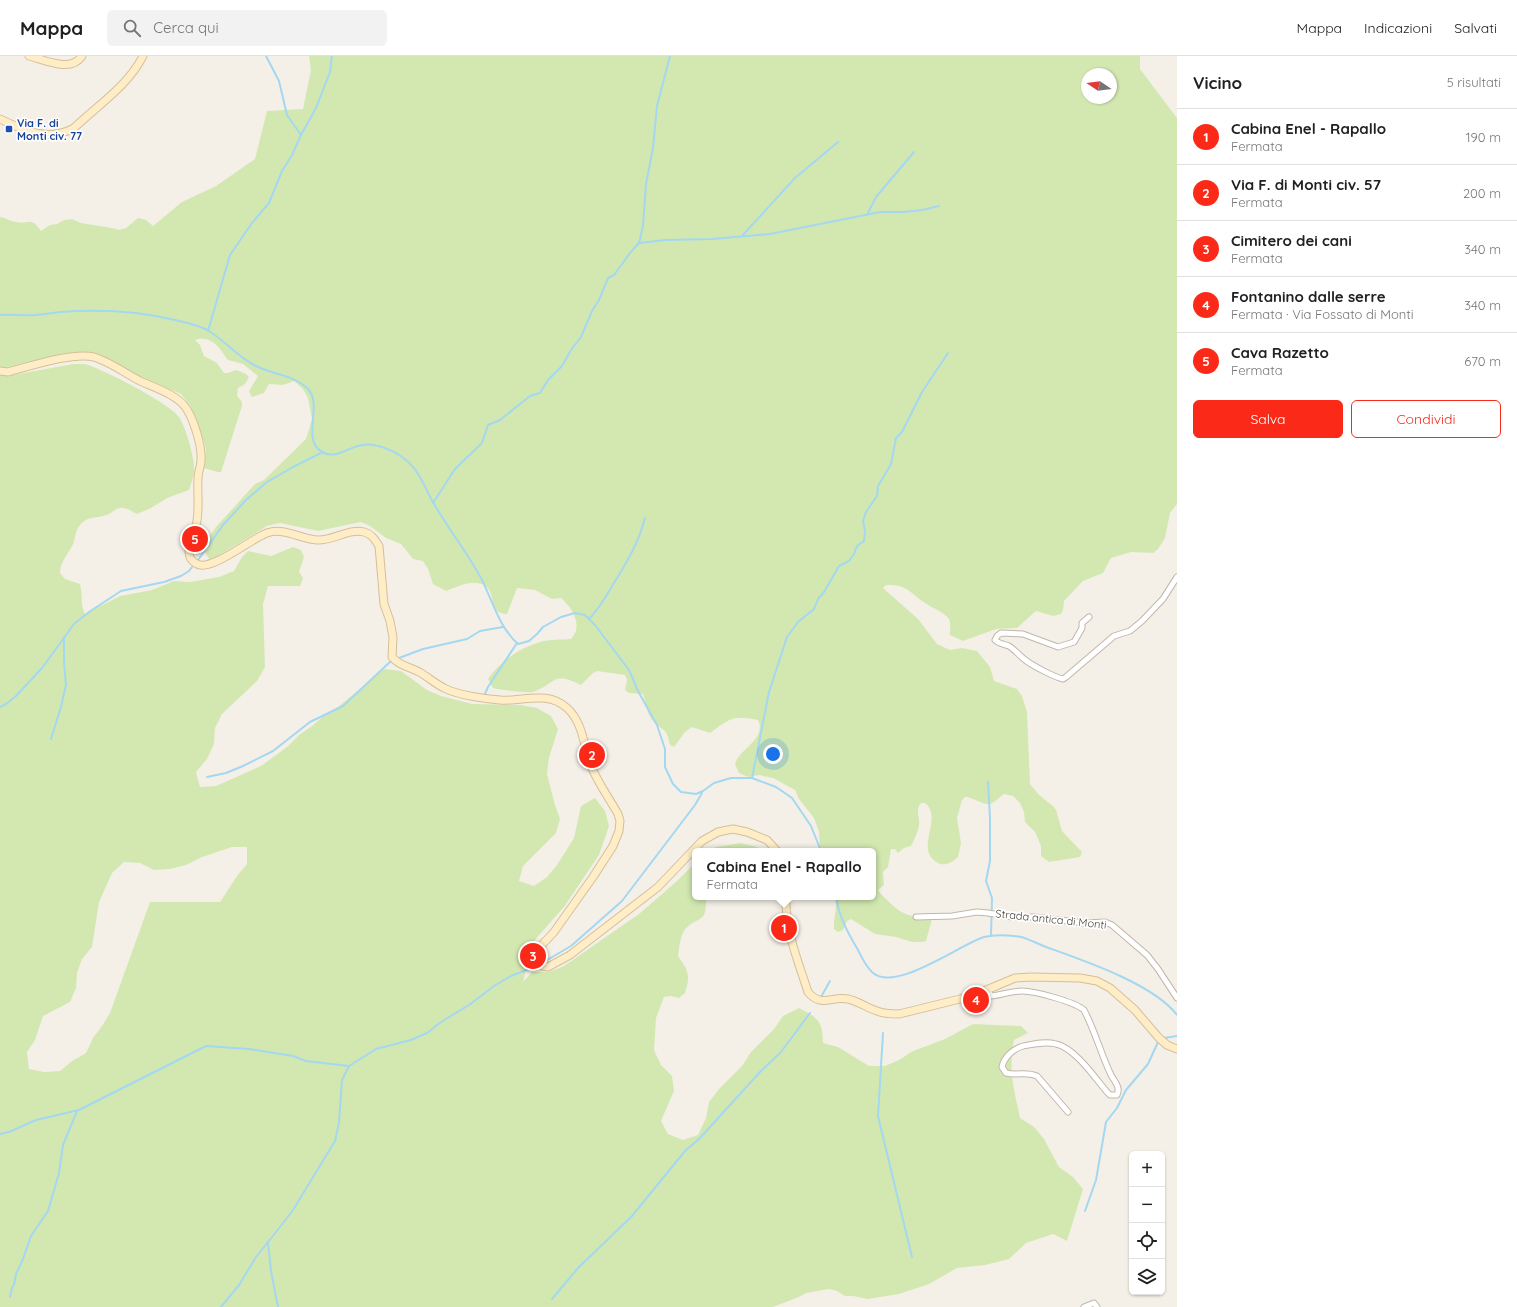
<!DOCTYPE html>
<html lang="it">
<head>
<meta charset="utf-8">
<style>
  body { margin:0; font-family:Quicksand,sans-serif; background:#f2f2f2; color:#202124 }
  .controls { position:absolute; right:12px; bottom:12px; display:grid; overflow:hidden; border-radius:6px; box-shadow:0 1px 3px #0004 }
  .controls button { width:36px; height:36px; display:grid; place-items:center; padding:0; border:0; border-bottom:1px solid #e0e0e0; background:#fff; color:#202124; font:20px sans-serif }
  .compass { position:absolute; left:1081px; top:12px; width:36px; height:36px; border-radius:50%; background:#fff; box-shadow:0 1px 3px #0004; rotate:283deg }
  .you { position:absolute; left:773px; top:698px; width:14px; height:14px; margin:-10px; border:3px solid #fff; border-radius:50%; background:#1a73e8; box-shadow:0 0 0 6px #1a73e833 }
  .badge { display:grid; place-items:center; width:26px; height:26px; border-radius:50%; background:#fb2a18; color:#fff; font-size:13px; font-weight:700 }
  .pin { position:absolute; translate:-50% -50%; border:2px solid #fff; box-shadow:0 1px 4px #0006 }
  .popup { position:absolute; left:692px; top:792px; width:184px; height:52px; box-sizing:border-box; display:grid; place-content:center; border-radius:6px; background:#fff; filter:drop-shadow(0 1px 3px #0005); font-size:13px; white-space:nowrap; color:#757577 }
  .popup b { font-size:15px; color:#202124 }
  .popup::after { content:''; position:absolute; left:50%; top:100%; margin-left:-8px; border:8px solid transparent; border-top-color:#fff }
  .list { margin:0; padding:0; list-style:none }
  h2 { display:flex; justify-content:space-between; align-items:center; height:52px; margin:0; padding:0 16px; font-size:17px }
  h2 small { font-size:13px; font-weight:400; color:#757577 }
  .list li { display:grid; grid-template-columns:26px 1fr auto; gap:12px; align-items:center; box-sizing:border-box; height:56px; padding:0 16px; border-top:1px solid #e0e0e0 }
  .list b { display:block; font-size:15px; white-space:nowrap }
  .list p { margin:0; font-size:13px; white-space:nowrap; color:#757577 }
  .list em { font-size:13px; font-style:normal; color:#757577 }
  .actions { display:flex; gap:8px; padding:12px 16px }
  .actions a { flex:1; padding:9px 0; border:1px solid #fb2a18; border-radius:6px; text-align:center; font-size:14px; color:#fb2a18 }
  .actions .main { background:#fb2a18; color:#fff }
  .icon { flex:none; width:22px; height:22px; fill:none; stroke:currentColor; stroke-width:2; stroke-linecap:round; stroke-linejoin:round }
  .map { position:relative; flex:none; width:1177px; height:1251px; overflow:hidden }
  header { display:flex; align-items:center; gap:24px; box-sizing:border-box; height:56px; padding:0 20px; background:#fff; border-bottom:1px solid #e0e0e0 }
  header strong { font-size:19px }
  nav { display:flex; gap:22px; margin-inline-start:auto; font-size:14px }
  .search { width:280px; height:36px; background:#f2f2f2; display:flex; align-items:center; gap:10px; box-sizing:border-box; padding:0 14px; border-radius:6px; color:#757577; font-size:15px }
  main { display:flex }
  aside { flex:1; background:#fff }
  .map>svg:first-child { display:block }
</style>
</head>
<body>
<header>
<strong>Mappa</strong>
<div class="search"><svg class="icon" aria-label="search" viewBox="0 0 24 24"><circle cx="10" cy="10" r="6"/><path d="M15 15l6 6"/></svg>Cerca qui</div>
<nav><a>Mappa</a><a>Indicazioni</a><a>Salvati</a></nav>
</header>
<main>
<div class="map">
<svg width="1177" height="1251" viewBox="0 0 1177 1251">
  <rect width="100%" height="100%" fill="#f4f0e8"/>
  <!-- green -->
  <g fill="#d3e8b1" fill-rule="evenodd">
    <path d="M309,0H1140V13L1177,62V448L1170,457L1165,482L1158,493L1153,497L1131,496L1111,502L1103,517L1083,525L1064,545L1063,554L1061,558L1053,560L1036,555L1017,572L996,573L963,585L950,579C950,574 951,567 949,563C943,555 933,553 925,547C910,537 907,528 886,529L883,532L918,563L937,588L950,594L962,592L977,595L990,611L994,625L1017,633L1022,640L1027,656L1030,728L1039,739L1053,750L1056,754L1062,775L1082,796L1080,801L1049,806L1041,800V790L1035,776L1025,766L1024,756L1020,747L1013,740L1004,738C1000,741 995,746 990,748C985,750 973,741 965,741L962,744L957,762L961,787L958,801C952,806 946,811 938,807C913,794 944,762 925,747H921C915,754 920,761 919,769C919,773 913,787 911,790L904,792L898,797L895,793H891L888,811L883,816L884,829L878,834L880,837C899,856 903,861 931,862L932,863L926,885L923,886H912L896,881L875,878L851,863L847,865L843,874L838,876L834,873C833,862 838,852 835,841H873V795H820L819,776L814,762L799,743L795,734L773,722L759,719L748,721L739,717L735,708C740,692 767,683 758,664C732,659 731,662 710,677L692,671L685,676L674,691L670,689C667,671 663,676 653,665C647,659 646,646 643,638L629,637L625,634L627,624L625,619L597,615L593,617L581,629C551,615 558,627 533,636C527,637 500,634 493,632L488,623C500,605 520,592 540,586C550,583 562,584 571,583C573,580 576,577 576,574C579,562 569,549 561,542L552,543L535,534L517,532L507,558C483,557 503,526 472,527C464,527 454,532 446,535L433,528L428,513L423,505L413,503L401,488L386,482L370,470L361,466L318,475L280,467L267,470L216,501L209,503L202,491L216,471L255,428L264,424L306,383L312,363L308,342L303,333L294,325L283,329L269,328L264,337L252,341L249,335L258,320L243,308L228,304C220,293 212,278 195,284L200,289L204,300L217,307L224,317H228L236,314L246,318L249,321L245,328L238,332L237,340L242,346V350L221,416H218L204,412L206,393L197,364L190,349L181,338L141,321L96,299L11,312L0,311V161C6,162 10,165 16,166C29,169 31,160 41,175L50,169L57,168L64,164L72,163L81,167L112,172L119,174L126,172L138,162L146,164L153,170L182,146L216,130L255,103L267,55L303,53L311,14ZM1087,18H1111V42H1087Z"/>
    <path d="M73,308C77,308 81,308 85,308C101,312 171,348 179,361C186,372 193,397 194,410C195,418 191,427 189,434L167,442L151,452L137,458C133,456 127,452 123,452C117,451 113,456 109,458C99,463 88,459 80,469C74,476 76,485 71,492C66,501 60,507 60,517L65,523L80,528C83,538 80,548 85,558L120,540L152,534L174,525L190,526L219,521L234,515L242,501L248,495L271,500L293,491L301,494L304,501L299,516L303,522L300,530H268L263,548L265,611L257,625L222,658L215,672L214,688L207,703L196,716L200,731L216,730L261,710L287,691L299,679L312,670L325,659L338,651L384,613L401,615L427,634L441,640L472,648L521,649L537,652L551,660L558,673L549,702L547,718L555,749L560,763L556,777L523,810L519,825L534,830L547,821L557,809L574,782L581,750L595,742L605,755L609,770L599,799L564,851L533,886L523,926L532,916H549L564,910L639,858L677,825L695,807V841H707C705,847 707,853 704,859C701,864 695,865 691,868C680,875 680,888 678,900C688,914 691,919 685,937L679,942L671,940L664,941L656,962L654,994L661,1009L672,1020L674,1035L661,1065L668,1078L683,1084L698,1079L706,1062L709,1046L719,1033L742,1010L751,996L774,973L783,960L799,952C818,962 823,965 823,987L838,991L869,1010H885L899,1004L913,995L945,983L973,968L1021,970L1028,977L1014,984C1008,1014 1014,1033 1020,1062L1034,1071L1044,1083L1059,1111L1073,1121L1083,1133L1067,1185L1053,1178L1026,1187L1009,1203L985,1209L957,1212L929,1228L899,1238L868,1243L853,1240H845L837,1235L829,1233L806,1237L799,1241L773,1251H0V318L13,319ZM232,791H247V808L237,820L220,846H150L110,957L102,970L93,982L86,997L72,1005L60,1015L44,1016L29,1013L27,996L35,984L43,960L70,946L76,932L77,917L82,903L92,891L99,846L112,817L124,806L140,807L154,814L170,813L186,809L202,801Z"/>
    <polygon points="741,787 757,791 761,795 710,795 716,791"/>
  </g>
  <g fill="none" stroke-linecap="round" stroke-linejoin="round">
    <!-- stream -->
    <g stroke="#a4d7f1" stroke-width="2">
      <polyline points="266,0 279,25 287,59 301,79"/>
      <polyline points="867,159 876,141 914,96"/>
      <polyline points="742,180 795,122 838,86"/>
      <polyline points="639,187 665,184 712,183 770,178 880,156 904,156 922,154 939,150"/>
      <path d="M0,259C12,258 24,260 35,259C43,259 51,257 60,256C99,253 138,255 175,264C187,267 199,269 209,275C225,285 237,300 254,309C272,319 293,318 308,333C324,350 299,385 324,397C336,402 347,393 358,390C375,384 401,397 412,410C422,420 426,435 433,446C448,473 468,497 482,524C493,546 499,571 518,588L529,585L537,578L543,571L561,561L575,557L585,559L595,569L629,614L638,635L657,669L665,693V711L673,728L681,736L696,738L703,735L714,727L731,722H752L776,731L792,742L811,770L821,795"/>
      <polyline points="208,275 230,199 252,167 269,147 282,115 292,99 301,79 316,52 330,16 332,0"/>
      <polyline points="433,447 455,413 482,387 488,369 500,364 530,340 540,337 548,324 562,310 571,294 581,281 592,255 599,244 608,222 614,219 630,197 639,187 643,170 646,128 653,92 657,50 670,0"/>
      <polyline points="198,504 223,469 246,444 267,426 293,411 323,396"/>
      <path d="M589,563C599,553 607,539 614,527C627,506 639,486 645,462"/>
      <polyline points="484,640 488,631 517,587"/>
      <polyline points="0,651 6,648 16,640 42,612 74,568 89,556 121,535 164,526 181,520 189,515 192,511"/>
      <polyline points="51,683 61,651 66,629 64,606 64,581"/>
      <polyline points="207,721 226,717 243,710 273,695 310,666 343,650 391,605 423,593 467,583 480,575 503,571"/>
      <polyline points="752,722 769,636 787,581 798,566 814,553 818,543 824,536 839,510 849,505 854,498 857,490 864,485 865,475 863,465 866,456 877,440 878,430 891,408 896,382 902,376 922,336 948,297"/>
      <polyline points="988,726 990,762 990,805 986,825 992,842 991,880"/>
      <path d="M836,841C839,861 848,877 858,894C862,902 866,911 873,917C896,936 959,889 984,881C996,878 1009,879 1021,881C1029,883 1038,888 1046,891C1082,904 1154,928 1177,959"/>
      <polyline points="542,907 571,890 622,845 695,749 702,737"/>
      <polyline points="821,941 830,925"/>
      <polyline points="883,977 878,1060 912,1201"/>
      <polyline points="1164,982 1177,980"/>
      <polyline points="0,1078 9,1076 36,1064 79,1054 206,990 249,993 293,1000 306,1005 349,1010"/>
      <polyline points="1085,1155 1096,1124 1106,1066 1117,1052 1126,1034 1148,1008 1158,986"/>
      <polyline points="268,1187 271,1215 278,1251"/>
      <polyline points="10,1241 12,1232 14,1229 16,1218 23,1203 31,1180 48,1155 59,1117 63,1089 77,1055"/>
      <polyline points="552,1243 578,1212 632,1160 685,1095 700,1082 760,1016 781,996 810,957"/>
      <polyline points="221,1251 239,1229 256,1201 280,1171 293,1154 335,1085 339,1067 342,1024 349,1010 376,993 411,984 427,977 441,966 469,949 494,930 511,920 537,910"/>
    </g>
    <defs>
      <g id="street">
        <path d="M1089,561L1082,567V572L1074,586L1058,591L1023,578L1001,577L997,580L995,584C999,588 1004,588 1009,590C1015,594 1019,599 1024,603C1031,609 1054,621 1063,623L1066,621L1114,580L1130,575L1142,565L1163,543L1177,521"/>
        <polyline points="916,861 952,860 977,856 988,857 1012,861 1034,861 1085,867 1105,866 1112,869 1147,899 1158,913 1177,942"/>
        <path d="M987,933L991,940C1002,939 1010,935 1022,935C1035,935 1075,946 1084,954C1095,975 1101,998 1111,1019C1114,1025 1121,1031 1117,1039H1110L1107,1036C1095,1022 1075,992 1056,988C1046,985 1033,988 1023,990C1013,993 1004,1001 1002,1011L1006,1017C1018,1020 1025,1015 1037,1020L1068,1056"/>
        <polyline points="1084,1251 1094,1247 1097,1251"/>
      </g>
      <g id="secondary">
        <path d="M29,0C45,4 71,17 82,0"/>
        <path d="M0,63C25,75 48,86 74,72C98,49 128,30 143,0"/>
        <path d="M0,315L8,316C31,310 72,296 94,301C110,306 125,317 140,325C153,331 178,339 186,352C194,364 202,390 201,404C201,410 198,416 198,422C197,438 200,454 196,470C194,479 189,487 189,496C189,501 192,506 197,508C211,516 252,482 267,477C284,471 300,483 317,484C333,485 349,472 364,476C372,478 375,484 379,490L384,548L390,565L393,581L392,601C399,610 411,611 421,617C429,622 437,629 446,633C459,639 485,643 500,644C523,646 547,634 567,652C583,666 584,691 591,710C598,727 609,742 618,758L620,765L619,775L613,790L593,821L554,876L538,893L536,900L538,907L542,910L548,911L570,899L658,831L702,785L718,776L733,773L747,776L767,784L777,795"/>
        <path d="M786,841C785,874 798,905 808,936C821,952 831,940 848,943C858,945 867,952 877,955C884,958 891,958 899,958L972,940L1015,922L1031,921L1080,922L1097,925L1110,932L1135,954L1159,982L1167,989L1177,993"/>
      </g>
    </defs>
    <!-- street casing -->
    <use href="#street" stroke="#c0b7aa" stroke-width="7"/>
    <!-- secondary casing -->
    <use href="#secondary" stroke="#d4c098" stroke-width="9"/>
    <!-- street -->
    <use href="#street" stroke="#fff" stroke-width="5"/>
    <!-- secondary -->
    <use href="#secondary" stroke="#ffedc7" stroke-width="7"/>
  </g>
  <!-- markers -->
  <rect fill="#1a4fb4" stroke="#fff" stroke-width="1.5" x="5" y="69" width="8" height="8" rx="2"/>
  <g text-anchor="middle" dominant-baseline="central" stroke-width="3.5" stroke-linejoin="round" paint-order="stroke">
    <!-- transit labels -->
    <g font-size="11" font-weight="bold" fill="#164399" stroke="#fff" text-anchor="start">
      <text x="17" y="67">Via F. di<tspan x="17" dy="13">Monti civ. 77</tspan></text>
    </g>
    <!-- street labels -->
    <g font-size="11" fill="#484037" stroke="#fff">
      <text transform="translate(1051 863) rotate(6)">Strada antica di Monti</text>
    </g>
  </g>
</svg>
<div class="controls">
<button>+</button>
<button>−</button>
<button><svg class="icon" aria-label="locate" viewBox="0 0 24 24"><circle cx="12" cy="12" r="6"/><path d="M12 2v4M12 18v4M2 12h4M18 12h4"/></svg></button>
<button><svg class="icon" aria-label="layers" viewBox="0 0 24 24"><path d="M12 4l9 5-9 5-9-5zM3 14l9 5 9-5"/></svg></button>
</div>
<svg class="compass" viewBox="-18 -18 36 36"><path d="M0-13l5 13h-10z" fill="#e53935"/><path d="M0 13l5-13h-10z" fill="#757577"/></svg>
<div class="you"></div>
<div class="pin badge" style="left:784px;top:872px">1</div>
<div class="popup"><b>Cabina Enel - Rapallo</b>Fermata</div>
<div class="pin badge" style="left:592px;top:699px">2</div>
<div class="pin badge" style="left:533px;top:900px">3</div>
<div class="pin badge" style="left:976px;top:944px">4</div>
<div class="pin badge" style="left:195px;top:483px">5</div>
</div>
<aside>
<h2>Vicino<small>5 risultati</small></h2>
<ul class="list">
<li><span class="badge">1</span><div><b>Cabina Enel - Rapallo</b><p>Fermata</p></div><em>190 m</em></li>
<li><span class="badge">2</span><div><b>Via F. di Monti civ. 57</b><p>Fermata</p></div><em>200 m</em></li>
<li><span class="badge">3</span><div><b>Cimitero dei cani</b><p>Fermata</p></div><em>340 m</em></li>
<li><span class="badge">4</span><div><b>Fontanino dalle serre</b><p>Fermata · Via Fossato di Monti</p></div><em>340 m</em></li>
<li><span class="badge">5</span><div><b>Cava Razetto</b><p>Fermata</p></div><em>670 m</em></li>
</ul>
<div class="actions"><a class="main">Salva</a><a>Condividi</a></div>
</aside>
</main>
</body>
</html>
